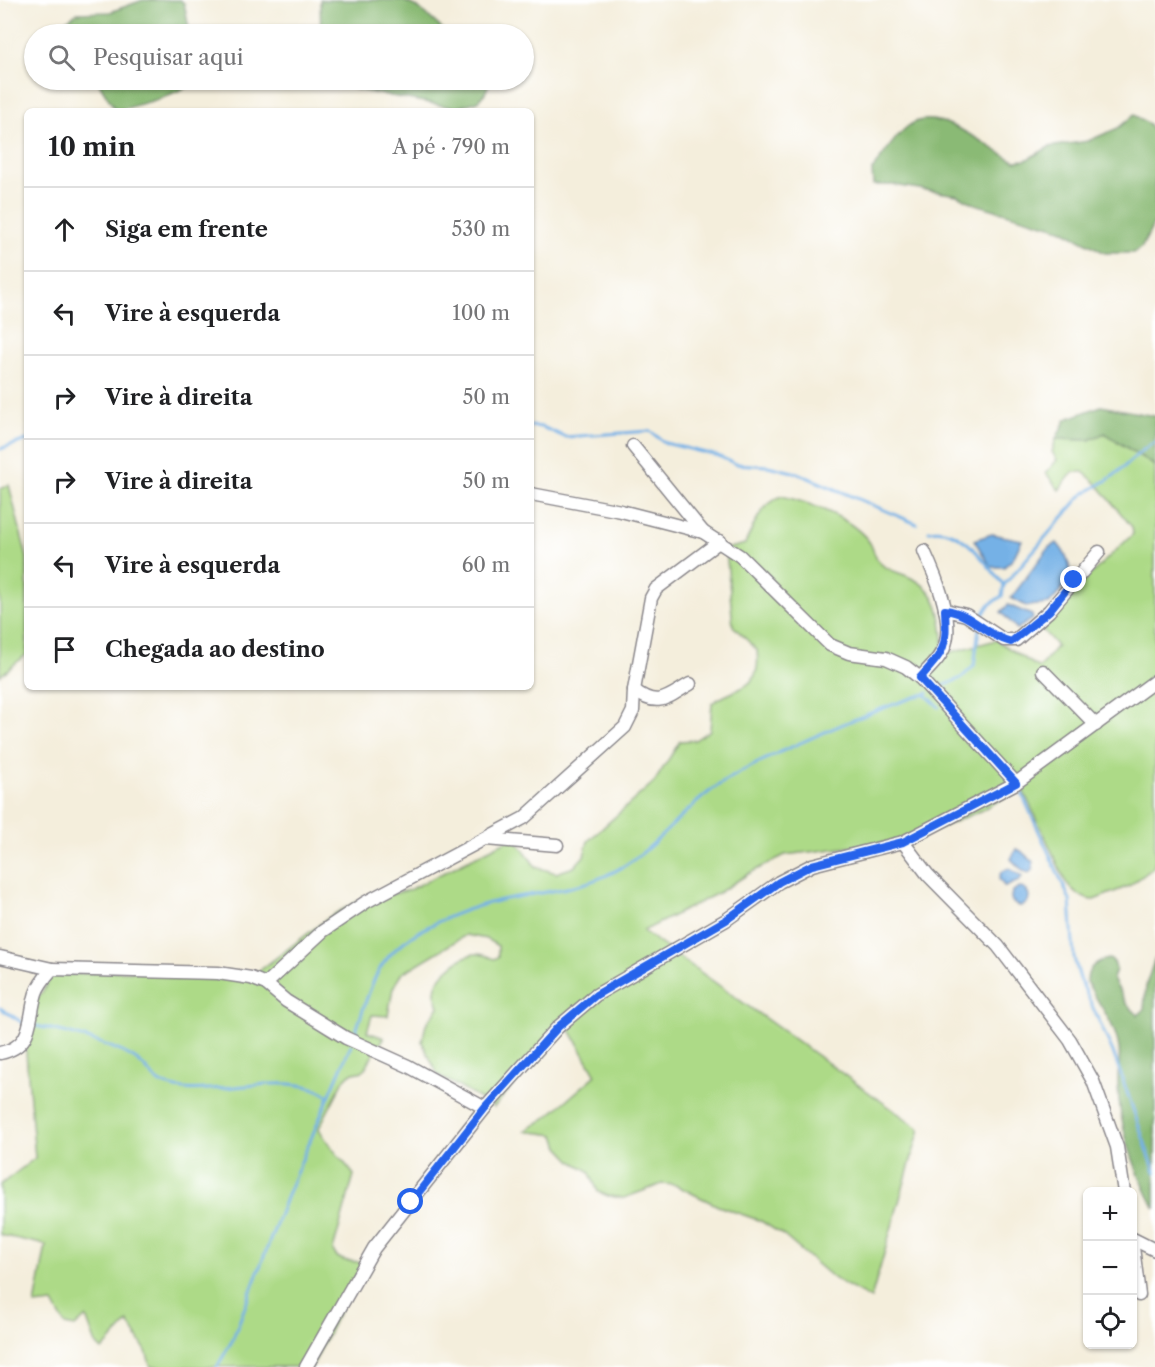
<!DOCTYPE html>
<html lang="pt">
<head>
<meta charset="utf-8">
<style>
  body { margin:0; font-family:"Libre Caslon Text",serif; background:#f6f6f6; color:#202124 }
  .controls { position:absolute; right:18px; bottom:18px; display:grid; overflow:hidden; border-radius:9px; box-shadow:0 2px 4px #0004 }
  .controls button { width:54px; height:54px; display:grid; place-items:center; padding:0; border:0; border-bottom:2px solid #e0e0e0; background:#fff; color:#202124; font:30px sans-serif }
  .stop { position:absolute; width:18px; height:18px; margin:-14px; border:4px solid #2563eb; border-radius:50%; background:#fff }
  .stop.end { background:#2563eb; border-color:#fff; box-shadow:0 2px 6px #0008 }
  .list { margin:0; padding:0; list-style:none }
  h2 { display:flex; justify-content:space-between; align-items:center; height:78px; margin:0; padding:0 24px; font-size:26px }
  h2 small { font-size:20px; font-weight:400; color:#757577 }
  .list li { display:grid; grid-template-columns:39px 1fr auto; gap:18px; align-items:center; box-sizing:border-box; height:84px; padding:0 24px; border-top:2px solid #e0e0e0 }
  .list b { display:block; font-size:22px; white-space:nowrap }
  .list em { font-size:20px; font-style:normal; color:#757577 }
  .icon { flex:none; width:33px; height:33px; fill:none; stroke:currentColor; stroke-width:2; stroke-linecap:round; stroke-linejoin:round }
  .map { position:relative; flex:none; width:1155px; height:1367px; overflow:hidden }
  .search { position:absolute; background:#fff; box-shadow:0 2px 4px #0004; left:24px; top:24px; width:510px; height:66px; display:flex; align-items:center; gap:15px; box-sizing:border-box; padding:0 21px; border-radius:33px; color:#757577; font-size:22px }
  .panel { position:absolute; background:#fff; box-shadow:0 2px 4px #0004; left:24px; top:108px; width:510px; height:582px; border-radius:9px }
  .map>svg:first-child { display:block }
</style>
</head>
<body>
<div class="map">
<svg width="1155" height="1367" viewBox="0 0 1155 1367">
  <rect width="100%" height="100%" fill="#fff"/>
  <filter id="ink" filterUnits="userSpaceOnUse"><feTurbulence type="fractalNoise" baseFrequency=".0167" numOctaves="2"/><feDisplacementMap in="SourceGraphic" scale="12" xChannelSelector="R" yChannelSelector="G"/><feConvolveMatrix kernelMatrix="1 2 1 2 8 2 1 2 1" color-interpolation-filters="sRGB"/></filter>
  <filter id="wash" filterUnits="userSpaceOnUse"><feTurbulence type="fractalNoise" baseFrequency=".008" numOctaves="4" result="noise"/><feDisplacementMap in="SourceGraphic" scale="24" xChannelSelector="R" yChannelSelector="G"/><feGaussianBlur stdDeviation="1.35" result="paint"/><feColorMatrix in="noise" values="0 0 0 0 0 0 0 0 0 0 0 0 0 0 0 0 0 1.4 0 .05"/><feComposite in="paint" operator="in"/></filter>
  <g filter="url(#wash)">
    <rect width="100%" height="100%" fill="#f4eedc"/>
    <!-- green -->
    <g fill="#adda87" stroke="#687e61" stroke-width="1.5">
      <path d="M1104,433L1155,466V860L1153,868L1129,886L1094,900C1083,900 1074,891 1067,884L1022,788L980,811L914,839L785,855L748,874L720,892L643,931L920,1129L871,1299L833,1278L783,1235L761,1221L718,1206L675,1185L662,1184L624,1198L608,1196L598,1192L589,1171L573,1162L559,1147L555,1135L525,1131L546,1118L596,1075L570,1030L564,1027L494,1107L438,1075L422,1042L426,1024L439,1007C438,1002 435,997 435,992C434,978 458,959 470,955C479,952 486,956 494,959L498,957V946L486,939L466,935L401,974L393,988L388,1016L372,1015L367,1032L384,1038L363,1071L350,1074L344,1080L319,1128C322,1138 346,1164 354,1175L333,1250C337,1263 352,1261 363,1262L312,1367H151L146,1351L128,1322L102,1350L96,1344L86,1317L75,1327L65,1325L53,1303L35,1305L46,1245L0,1235V1185L35,1158L25,1041L35,1003L52,976L114,971L255,974L331,916L356,902L409,890L514,837L536,867L556,873L574,867L584,856L588,841L655,781L680,741L695,740L710,730L712,703C739,685 762,691 757,650L733,626L726,549L745,544C753,526 762,503 782,496C810,503 853,518 870,543C874,550 874,557 880,563C888,571 899,572 909,577C943,591 942,622 944,654L996,640L1039,668L1057,646L1038,625L1133,534L1132,527L1096,483L1083,472H1073L1059,490L1046,473L1057,460L1052,452L1056,439L1089,440Z"/>
      <polygon points="9,485 27,558 27,654 0,676 0,489"/>
    </g>
    <!-- forest -->
    <g fill="#8aba74" stroke="#566e58" stroke-width="1.5">
      <polygon points="143,0 180,0 184,3 190,34 71,34 64,22 77,13 110,12"/>
      <polygon points="320,0 402,0 419,8 448,34 321,34"/>
      <polygon points="97,80 199,80 199,82 159,99 116,111"/>
      <polygon points="329,80 491,80 485,93 478,101 456,108 359,90"/>
      <path d="M1134,115L1149,124L1155,134V221L1142,247L1133,253H1105L1061,229L975,204L957,195L894,185H873L872,170C883,157 893,138 907,127C936,102 987,148 1015,161L1026,160L1049,147L1088,141L1118,128Z"/>
      <polygon points="1101,406 1155,416 1155,466 1105,433 1089,440 1056,439 1066,419"/>
      <path d="M1155,958V1209C1135,1171 1119,1130 1118,1085C1117,1073 1121,1060 1119,1048C1115,1022 1098,1004 1087,982C1087,968 1096,961 1109,959L1114,962L1116,969L1113,979L1126,1003L1138,1015L1144,1010L1146,985Z"/>
    </g>
    <!-- water -->
    <g fill="#74b1e6" stroke="#4b6a90" stroke-width="1.5">
      <polygon points="992,534 1022,540 1013,559 1004,567 991,567 974,540"/>
      <path d="M1057,543C1079,569 1070,582 1049,604L1026,606L1011,598L1049,547Z"/>
      <polygon points="1008,605 1032,615 1033,619 1017,629 1001,612"/>
      <polygon points="1016,849 1021,851 1033,862 1033,869 1029,873 1023,871 1011,859"/>
      <polygon points="1009,868 1022,877 1019,881 1005,887 999,879 1001,872"/>
      <circle cx="1020" cy="897" r="9"/>
    </g>
    <g fill="none" stroke-linecap="round" stroke-linejoin="round">
      <!-- stream -->
      <g stroke="#74b1e6" stroke-width="3">
        <polyline points="531,426 542,427 565,437 650,431 665,443 718,456 736,464 768,466 797,473 917,524"/>
        <polyline points="0,449 27,440"/>
        <path d="M929,531C963,524 986,565 1004,585L1002,596L989,605L979,621"/>
        <path d="M1004,585L1080,497C1091,488 1103,484 1113,476C1128,465 1138,451 1155,442"/>
        <polyline points="934,690 961,678 974,666 979,628"/>
        <polyline points="925,694 939,707"/>
        <polyline points="1022,794 1070,900 1074,958 1080,979 1113,1052 1155,1172"/>
        <polyline points="0,1008 26,1025"/>
        <path d="M36,1026C63,1031 108,1043 132,1057C157,1072 146,1085 184,1089C227,1094 292,1070 329,1096"/>
        <path d="M353,1039C368,1000 370,968 405,941C432,921 473,906 506,899C540,892 575,890 607,875C649,857 676,816 713,789C732,775 754,765 776,754C826,731 875,709 928,693"/>
        <polyline points="217,1367 232,1341 289,1190 351,1045"/>
      </g>
    </g>
  </g>
  <g filter="url(#ink)">
    <g fill="none" stroke-linecap="round" stroke-linejoin="round">
      <defs>
        <g id="minor">
          <polyline points="633,446 703,532"/>
          <polyline points="531,494 621,511 703,532 740,556 830,645 849,653 886,658 906,667 920,678 1016,783"/>
          <polyline points="945,610 966,615 1004,640 1016,640 1049,611 1099,552"/>
          <polyline points="1043,671 1096,725"/>
          <path d="M920,678C929,668 941,658 945,645C954,618 935,575 924,551"/>
          <path d="M634,690C658,709 667,697 690,684"/>
          <polyline points="486,839 557,845"/>
          <polyline points="903,842 928,875 998,946 1070,1040 1093,1081 1117,1147 1124,1192"/>
          <polyline points="0,957 52,969"/>
          <polyline points="266,984 323,931 366,902 524,818 625,727 633,711 634,690 651,598 656,589 720,541"/>
          <path d="M0,1053C34,1046 28,1020 36,993C39,984 46,976 52,969L218,973L251,978L266,984L286,1001L346,1038L408,1066L485,1108"/>
          <polyline points="1132,1239 1139,1295"/>
          <polyline points="1133,1239 1155,1250"/>
          <polyline points="306,1367 374,1248 485,1108 558,1027 596,995 726,920 779,882 812,865 903,842 1016,783 1155,681"/>
        </g>
      </defs>
      <!-- minor casing -->
      <use href="#minor" stroke="#8b888c" stroke-width="15"/>
      <!-- minor -->
      <use href="#minor" stroke="#fff" stroke-width="12"/>
    </g>
  </g>
  <g fill="none" stroke-linecap="round" stroke-linejoin="round" filter="url(#ink)">
    <!-- route -->
    <path stroke="#2563eb" stroke-width="8" d="M411,1202L485,1108L558,1027L596,995L726,920L779,882L812,865L903,842L1016,783L920,678C945,650 947,648 945,610C972,613 986,636 1011,642L1049,611L1074,580"/>
  </g>
</svg>
<div class="controls">
<button>+</button>
<button>−</button>
<button><svg class="icon" aria-label="locate" viewBox="0 0 24 24"><circle cx="12" cy="12" r="6"/><path d="M12 2v4M12 18v4M2 12h4M18 12h4"/></svg></button>
</div>
<div class="stop" style="left:411px;top:1202px"></div>
<div class="stop end" style="left:1074px;top:580px"></div>
<div class="search"><svg class="icon" aria-label="search" viewBox="0 0 24 24"><circle cx="10" cy="10" r="6"/><path d="M15 15l6 6"/></svg>Pesquisar aqui</div>
<section class="panel">
<h2>10 min<small>A pé · 790 m</small></h2>
<ul class="list">
<li><svg class="icon" aria-label="ahead" viewBox="0 0 24 24"><path d="M12 20V5M6 11l6-6 6 6"/></svg><div><b>Siga em frente</b></div><em>530 m</em></li>
<li><svg class="icon" aria-label="left" viewBox="0 0 24 24"><path d="M17 20v-9H6M10 6l-5 5 5 5"/></svg><div><b>Vire à esquerda</b></div><em>100 m</em></li>
<li><svg class="icon" aria-label="right" viewBox="0 0 24 24"><path d="M7 20v-9h11M14 6l5 5-5 5"/></svg><div><b>Vire à direita</b></div><em>50 m</em></li>
<li><svg class="icon" aria-label="right" viewBox="0 0 24 24"><path d="M7 20v-9h11M14 6l5 5-5 5"/></svg><div><b>Vire à direita</b></div><em>50 m</em></li>
<li><svg class="icon" aria-label="left" viewBox="0 0 24 24"><path d="M17 20v-9H6M10 6l-5 5 5 5"/></svg><div><b>Vire à esquerda</b></div><em>60 m</em></li>
<li><svg class="icon" aria-label="arrive" viewBox="0 0 24 24"><path d="M6 21V4h12l-3 4 3 4H6"/></svg><div><b>Chegada ao destino</b></div></li>
</ul>
</section>
</div>
</body>
</html>
